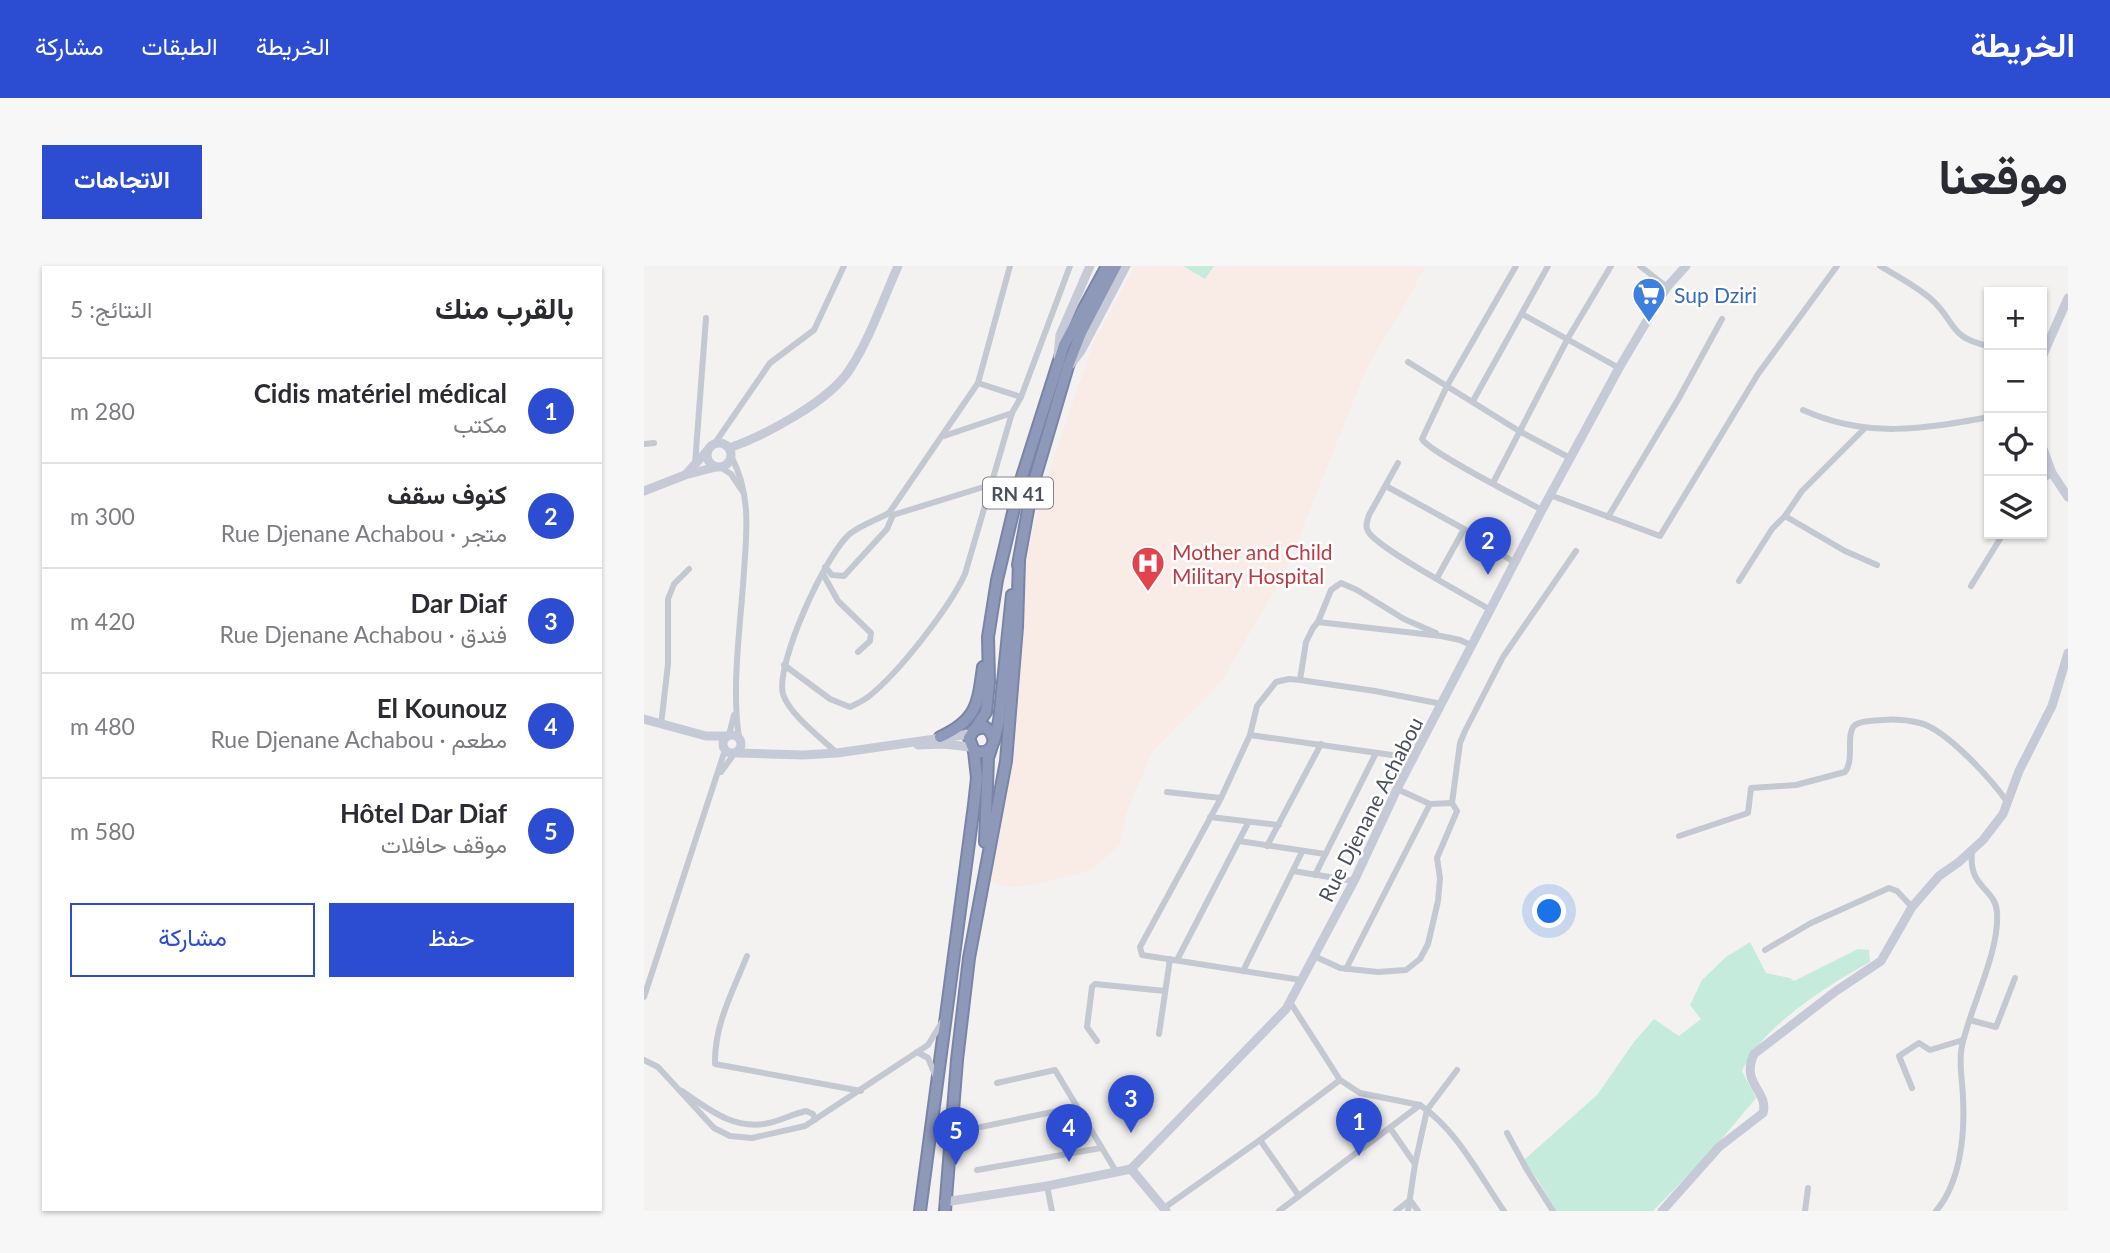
<!DOCTYPE html>
<html lang="ar">
<head>
<meta charset="utf-8">
<style>
  body { margin:0; font-family:Lato,Vazirmatn,sans-serif; background:#f7f7f7; color:#2b2b33; direction:rtl }
  .controls { position:absolute; right:21px; top:21px; display:grid; overflow:hidden; border-radius:0px; box-shadow:0 2px 5px #0004 }
  .controls button { width:63px; height:63px; display:grid; place-items:center; padding:0; border:0; border-bottom:2px solid #e1e1e2; background:#fff; color:#2b2b33; font:35px sans-serif }
  .you { position:absolute; left:906px; top:646px; width:24px; height:24px; margin:-18px; border:5px solid #fff; border-radius:50%; background:#1a73e8; box-shadow:0 0 0 10px #1a73e833 }
  .badge { display:grid; place-items:center; width:46px; height:46px; border-radius:50%; background:#2c4cd2; color:#fff; font-size:23px; font-weight:700 }
  .pin { position:absolute; translate:-50% -58px; filter:drop-shadow(0 2px 4px #0008) }
  .pin::after { content:''; position:absolute; top:37px; width:24px; height:21px; background:inherit; clip-path:polygon(0 0,100% 0,50% 100%) }
  .list { margin:0; padding:0; list-style:none }
  h2 { display:flex; justify-content:space-between; align-items:center; height:91px; margin:0; padding:0 28px; font-size:30px }
  h2 small { font-size:23px; font-weight:400; color:#7c7c81 }
  .list li { display:grid; grid-template-columns:46px 1fr auto; gap:21px; align-items:center; box-sizing:border-box; height:105px; padding:0 28px; border-top:2px solid #e1e1e2 }
  .list b { display:block; font-size:26px; white-space:nowrap }
  .list p { margin:0; font-size:23px; white-space:nowrap; color:#7c7c81 }
  .list em { font-size:23px; font-style:normal; color:#7c7c81 }
  .actions { display:flex; gap:14px; padding:21px 28px }
  .actions a { flex:1; padding:16px 0; border:2px solid #2c4cd2; border-radius:0px; text-align:center; font-size:24px; color:#2c4cd2 }
  .actions .main { background:#2c4cd2; color:#fff }
  .icon { flex:none; width:38px; height:38px; fill:none; stroke:currentColor; stroke-width:2; stroke-linecap:round; stroke-linejoin:round }
  .map { position:relative; flex:none; width:1424px; height:945px; overflow:hidden; direction:ltr; border-radius:0px }
  header { display:flex; align-items:center; gap:42px; box-sizing:border-box; height:98px; padding:0 35px; background:#2c4cd2; color:#fff }
  header strong { font-size:33px }
  nav { display:flex; gap:38px; margin-inline-start:auto; font-size:24px }
  .intro { display:flex; align-items:center; justify-content:space-between; box-sizing:border-box; height:168px; padding:0 42px }
  h1 { margin:0; font-size:49px }
  .button { padding:18px 32px; border-radius:0px; background:#2c4cd2; color:#fff; font-size:24px; font-weight:700 }
  main { display:flex; gap:42px; padding:0 42px }
  aside { flex:1; background:#fff; border-radius:0px; box-shadow:0 2px 5px #0004 }
  .map>svg:first-child { display:block }
</style>
</head>
<body>
<header>
<strong>الخريطة</strong>
<nav><a>الخريطة</a><a>الطبقات</a><a>مشاركة</a></nav>
</header>
<div class="intro"><h1>موقعنا</h1><a class="button">الاتجاهات</a></div>
<main>
<div class="map">
<svg width="1424" height="945" viewBox="0 0 1424 945">
  <rect width="100%" height="100%" fill="#f3f2f1"/>
  <!-- medical -->
  <polygon fill="#f9ece6" points="491,0 781,0 765,32 723,101 640,309 577,416 508,486 483,546 476,578 448,604 386,620 362,621 347,615 371,458 382,291 402,214 450,75"/>
  <!-- green -->
  <g fill="#c5ebdd">
    <polygon points="539,0 570,0 561,13"/>
    <path d="M1106,676L1122,707L1146,712L1150,715L1214,683L1225,684L1226,696C1184,719 1117,761 1098,805L1112,832L1072,880L1009,945H912L894,914L879,895L953,829L990,776L1010,753L1035,770L1057,753L1046,739L1058,714L1082,691Z"/>
  </g>
  <g fill="none" stroke-linecap="round" stroke-linejoin="round">
    <defs>
      <g id="highway">
        <polyline points="374,299 388,222 424,100 437,67 472,0"/>
        <path d="M329,464L341,461C357,472 348,491 330,485L325,472L342,446L345,416L344,371L353,314L376,217L420,79L463,0"/>
        <path d="M296,471C333,454 334,438 339,401"/>
        <polyline points="350,475 355,455 368,329"/>
        <polyline points="341,576 344,492 347,483"/>
        <polyline points="276,945 330,539 333,512 330,485"/>
        <polyline points="301,945 313,794 325,692 362,495 373,361 375,295"/>
      </g>
    </defs>
    <!-- highway casing -->
    <use href="#highway" stroke="#7a84a6" stroke-width="14"/>
    <!-- street -->
    <g stroke="#c4c8d1" stroke-width="6">
      <path d="M872,0L803,120L778,173C785,186 878,233 898,244"/>
      <polyline points="996,0 1023,21"/>
      <path d="M1236,0C1253,10 1272,20 1287,33C1312,55 1304,72 1345,80"/>
      <polyline points="878,48 975,102"/>
      <polyline points="764,96 875,165 926,192"/>
      <polyline points="334,117 377,131"/>
      <polyline points="829,135 904,0"/>
      <path d="M1159,144C1223,173 1279,163 1345,151"/>
      <polyline points="300,170 368,147"/>
      <polyline points="71,177 126,97 170,64 200,0"/>
      <polyline points="0,178 10,177"/>
      <path d="M87,190C107,227 103,264 100,305C97,356 87,421 95,471"/>
      <path d="M754,197L725,249C723,255 721,260 724,265C731,281 825,331 845,343"/>
      <polyline points="51,198 62,52"/>
      <polyline points="76,201 87,208 99,226"/>
      <polyline points="1398,215 1408,207"/>
      <polyline points="849,217 924,72 967,0"/>
      <polyline points="742,220 820,263 871,297"/>
      <polyline points="906,229 1016,270 1114,108 1193,0"/>
      <polyline points="245,247 334,117 366,0"/>
      <polyline points="1141,250 1201,285 1233,299"/>
      <polyline points="964,251 1035,132 1078,53"/>
      <polyline points="181,301 188,309 200,310 243,263 249,249"/>
      <polyline points="179,308 194,335 227,367 226,375 214,386"/>
      <polyline points="793,312 820,263"/>
      <polyline points="1095,315 1128,263 1141,250 1158,225 1220,163"/>
      <polyline points="1327,320 1359,268"/>
      <polyline points="674,356 687,324 697,317 713,324 760,353 792,367"/>
      <path d="M140,399L186,433L206,441C212,438 219,435 224,431C255,407 305,342 321,308L368,147L377,131L426,0"/>
      <polyline points="656,414 645,413 632,416 613,440 606,469 577,532 496,681 498,689 657,714"/>
      <polyline points="798,438 731,425 656,414 662,376 669,362 674,356 797,370 816,374 827,379"/>
      <polyline points="17,459 24,398 24,333 30,318 45,303"/>
      <polyline points="85,469 90,449"/>
      <polyline points="606,469 769,492"/>
      <path d="M193,487C177,472 145,448 139,428C131,398 183,285 207,267C217,259 232,254 245,247L249,249L346,219"/>
      <polyline points="77,506 90,488"/>
      <polyline points="753,523 786,538 808,537"/>
      <polyline points="523,526 577,532"/>
      <polyline points="566,551 635,559"/>
      <path d="M1035,570L1104,547L1107,522L1152,519L1201,506C1211,493 1201,468 1211,459C1218,454 1230,455 1238,454C1250,453 1264,454 1276,457C1303,464 1348,514 1364,537"/>
      <polyline points="595,575 681,588"/>
      <polyline points="623,580 677,478"/>
      <polyline points="649,605 710,615"/>
      <polyline points="671,609 732,487"/>
      <polyline points="1121,684 1167,657 1245,622 1253,625 1268,641"/>
      <path d="M103,690C89,725 70,759 71,798L217,825"/>
      <polyline points="670,690 696,702 734,706 762,704 776,693 784,678 794,635 796,612 793,592 813,545 808,537 816,477 821,465 859,391 932,285"/>
      <polyline points="533,694 604,557"/>
      <polyline points="702,703 786,538"/>
      <polyline points="599,705 658,586"/>
      <polyline points="0,731 81,484"/>
      <path d="M646,736L696,814L716,827L776,839C813,864 835,909 860,945"/>
      <polyline points="1326,754 1352,761 1371,712"/>
      <polyline points="515,768 526,693"/>
      <polyline points="453,775 443,761 448,721 451,718 521,725"/>
      <polyline points="273,786 284,792 292,811"/>
      <polyline points="0,794 14,801 70,862 86,870 108,872 161,860 284,779 298,756"/>
      <polyline points="353,817 411,804 473,907"/>
      <polyline points="1268,822 1255,790 1275,777 1286,784 1319,774"/>
      <path d="M38,825C64,843 91,865 125,857C138,854 149,848 162,845L169,848L171,854"/>
      <polyline points="337,861 432,841"/>
      <polyline points="746,862 771,898"/>
      <polyline points="863,867 883,904 909,945"/>
      <polyline points="616,874 655,930"/>
      <polyline points="333,904 457,882"/>
      <polyline points="403,920 408,945"/>
      <polyline points="520,942 616,874 696,814"/>
      <polyline points="635,945 776,839"/>
      <polyline points="752,945 766,934 774,945"/>
      <polyline points="764,945 771,898 783,844 813,804"/>
      <polyline points="1161,945 1164,922"/>
      <path d="M1292,945C1316,917 1321,870 1319,833C1319,816 1314,797 1318,780C1326,741 1356,686 1353,646C1351,621 1324,623 1328,585"/>
    </g>
    <!-- secondary -->
    <g stroke="#c6cad7" stroke-width="9">
      <polyline points="414,90 416,69 446,0"/>
      <polyline points="1398,91 1424,32"/>
      <polyline points="427,98 437,85 482,0"/>
      <circle cx="75" cy="189" r="12"/>
      <polyline points="1398,180 1408,207 1424,231"/>
      <path d="M85,182C120,170 186,135 206,103C226,72 239,34 254,0"/>
      <polyline points="43,207 63,185"/>
      <polyline points="0,225 41,209 72,201"/>
      <polyline points="0,453 62,470 83,470"/>
      <circle cx="88" cy="478" r="9"/>
      <polyline points="274,479 299,478 327,481"/>
      <polyline points="93,487 159,489 193,487 326,468"/>
      <polyline points="487,903 522,945"/>
      <polyline points="301,936 403,920 487,903 642,743 710,615 753,523 898,244 975,102 1023,21 1042,0"/>
      <path d="M1018,945L1075,881L1119,847C1125,825 1096,818 1110,788L1192,725L1237,695L1268,641L1295,610L1315,596L1339,574L1359,548L1375,505L1408,440L1424,387"/>
    </g>
    <!-- highway -->
    <use href="#highway" stroke="#8e99ba" stroke-width="10"/>
  </g>
  <!-- icons -->
  <defs>
    <symbol id="supermarket-pin" viewBox="-11 -11 22 30"><path d="M0 17L-7.5 6A9.5 9.5 0 1 1 7.5 6Z" fill="#3f7fe0" stroke="#fff"/><path d="M-6-5.5h2.5l.6 2H6L4.5 2H-2.5L-4.4-4H-6ZM-1.5 3.2a1.3 1.3 0 1 0 .1 0ZM3 3.2a1.3 1.3 0 1 0 .1 0Z" fill="#fff"/></symbol>
    <symbol id="hospital-pin" viewBox="-11 -11 22 30"><path d="M0 17L-7.5 6A9.5 9.5 0 1 1 7.5 6Z" fill="#e0444e" stroke="#fff"/><path d="M-5-5h3v3.5h4V-5h3V5h-3V1.5h-4V5h-3Z" fill="#fff"/></symbol>
  </defs>
  <g fill-rule="evenodd">
    <use href="#supermarket-pin" x="986" y="9" width="38" height="52"/>
    <use href="#hospital-pin" x="485" y="278" width="38" height="52"/>
  </g>
  <g text-anchor="middle" dominant-baseline="central" stroke-width="5" stroke-linejoin="round" paint-order="stroke">
    <!-- shield labels -->
    <rect fill="#fff" stroke="#81848e" stroke-width="2" x="339" y="211.5" width="70" height="31" rx="5"/>
    <g font-size="19" font-weight="bold" fill="#4b505d">
      <text x="374" y="227">RN 41</text>
    </g>
    <!-- shop labels -->
    <g font-size="21" fill="#366cbe" stroke="#fff" text-anchor="start">
      <text x="1030" y="28">Sup Dziri</text>
    </g>
    <!-- health labels -->
    <g font-size="21" fill="#be3a42" stroke="#fff" text-anchor="start">
      <text x="528" y="285">Mother and Child<tspan x="528" dy="24">Military Hospital</tspan></text>
    </g>
    <!-- street labels -->
    <g font-size="21" fill="#4b505d" stroke="#fff">
      <text transform="translate(726 543) rotate(-63)">Rue Djenane Achabou</text>
    </g>
  </g>
</svg>
<div class="controls">
<button>+</button>
<button>−</button>
<button><svg class="icon" aria-label="locate" viewBox="0 0 24 24"><circle cx="12" cy="12" r="6"/><path d="M12 2v4M12 18v4M2 12h4M18 12h4"/></svg></button>
<button><svg class="icon" aria-label="layers" viewBox="0 0 24 24"><path d="M12 4l9 5-9 5-9-5zM3 14l9 5 9-5"/></svg></button>
</div>
<div class="you"></div>
<div class="pin badge" style="left:715px;top:890px">1</div>
<div class="pin badge" style="left:844px;top:309px">2</div>
<div class="pin badge" style="left:487px;top:867px">3</div>
<div class="pin badge" style="left:425px;top:896px">4</div>
<div class="pin badge" style="left:312px;top:899px">5</div>
</div>
<aside>
<h2>بالقرب منك<small>النتائج: 5</small></h2>
<ul class="list">
<li><span class="badge">1</span><div><b>Cidis matériel médical</b><p>مكتب</p></div><em>280 m</em></li>
<li><span class="badge">2</span><div><b>كنوف سقف</b><p>متجر · Rue Djenane Achabou</p></div><em>300 m</em></li>
<li><span class="badge">3</span><div><b>Dar Diaf</b><p>فندق · Rue Djenane Achabou</p></div><em>420 m</em></li>
<li><span class="badge">4</span><div><b>El Kounouz</b><p>مطعم · Rue Djenane Achabou</p></div><em>480 m</em></li>
<li><span class="badge">5</span><div><b>Hôtel Dar Diaf</b><p>موقف حافلات</p></div><em>580 m</em></li>
</ul>
<div class="actions"><a class="main">حفظ</a><a>مشاركة</a></div>
</aside>
</main>
</body>
</html>
